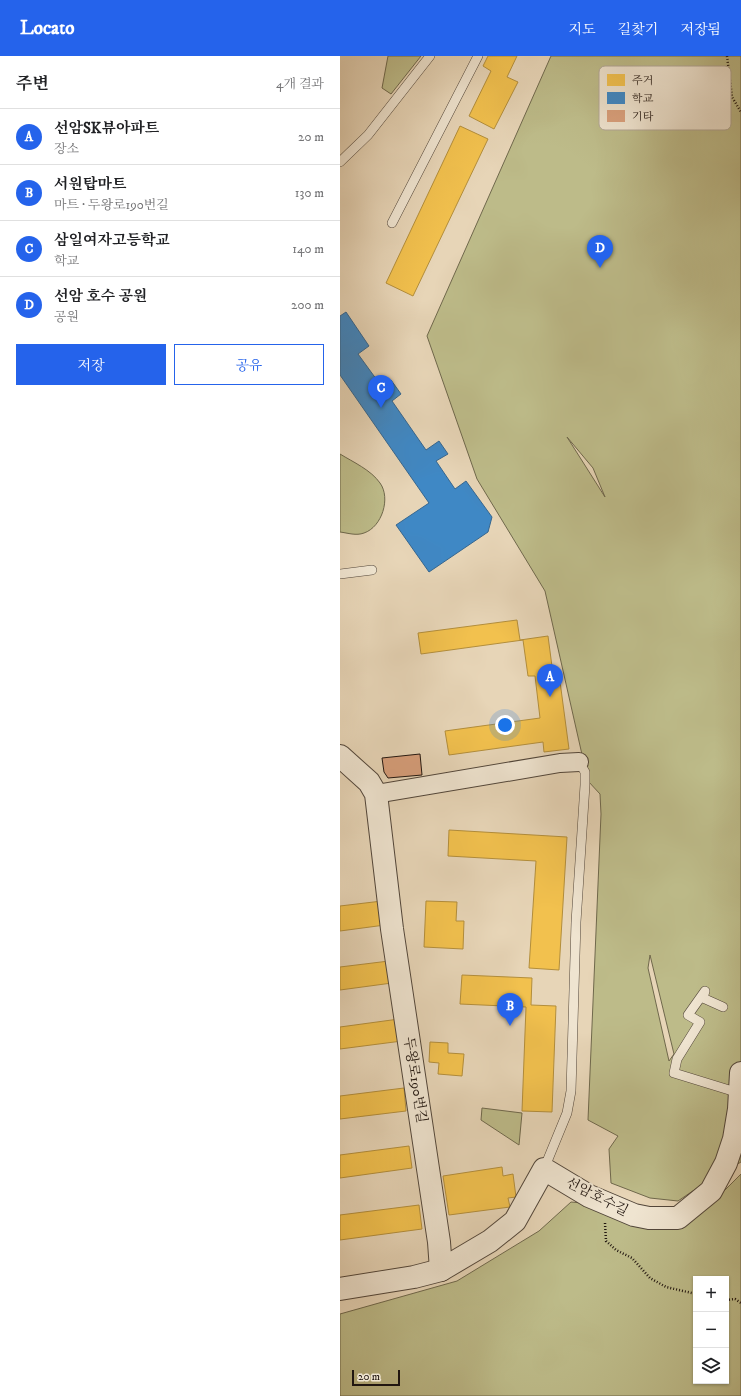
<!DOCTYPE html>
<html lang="ko">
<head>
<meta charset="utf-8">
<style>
  body { margin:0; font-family:"IM FELL DW Pica","Noto Serif KR",serif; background:#f2f2f2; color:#202124 }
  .controls { position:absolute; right:12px; bottom:12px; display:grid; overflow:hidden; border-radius:0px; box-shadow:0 1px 3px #0004 }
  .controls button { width:36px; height:36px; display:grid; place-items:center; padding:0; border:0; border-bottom:1px solid #e0e0e0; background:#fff; color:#202124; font:20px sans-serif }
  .scale { position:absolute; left:12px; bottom:10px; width:48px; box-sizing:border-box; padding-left:4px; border:2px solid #211610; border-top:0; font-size:11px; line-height:14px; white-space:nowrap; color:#211610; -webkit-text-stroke:3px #efe4d0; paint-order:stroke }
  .you { position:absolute; left:165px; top:669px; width:14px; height:14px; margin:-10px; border:3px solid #fff; border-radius:50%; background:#1a73e8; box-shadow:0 0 0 6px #1a73e833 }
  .badge { display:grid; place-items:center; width:26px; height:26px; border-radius:50%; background:#2563eb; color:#fff; font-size:13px; font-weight:700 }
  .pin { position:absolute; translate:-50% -33px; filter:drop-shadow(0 1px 2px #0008) }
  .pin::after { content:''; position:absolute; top:21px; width:14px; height:12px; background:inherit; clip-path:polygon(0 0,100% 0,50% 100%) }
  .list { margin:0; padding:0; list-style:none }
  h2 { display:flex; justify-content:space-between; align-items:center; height:52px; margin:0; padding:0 16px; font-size:17px }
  h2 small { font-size:13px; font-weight:400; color:#757577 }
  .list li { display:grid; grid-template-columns:26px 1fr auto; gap:12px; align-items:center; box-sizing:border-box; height:56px; padding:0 16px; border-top:1px solid #e0e0e0 }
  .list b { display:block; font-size:15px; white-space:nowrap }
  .list p { margin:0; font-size:13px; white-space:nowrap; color:#757577 }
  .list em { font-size:13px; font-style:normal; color:#757577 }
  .actions { display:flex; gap:8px; padding:12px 16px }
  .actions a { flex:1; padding:9px 0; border:1px solid #2563eb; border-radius:0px; text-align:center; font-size:14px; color:#2563eb }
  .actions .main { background:#2563eb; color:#fff }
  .icon { flex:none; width:22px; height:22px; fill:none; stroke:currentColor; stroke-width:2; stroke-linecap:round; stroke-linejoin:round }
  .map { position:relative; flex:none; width:401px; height:1340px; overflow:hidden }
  header { display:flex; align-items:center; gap:24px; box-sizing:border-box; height:56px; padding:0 20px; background:#2563eb; color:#fff }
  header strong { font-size:19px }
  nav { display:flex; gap:22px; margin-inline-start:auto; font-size:14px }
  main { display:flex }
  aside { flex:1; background:#fff }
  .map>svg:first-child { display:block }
</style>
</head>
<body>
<header>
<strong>Locato</strong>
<nav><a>지도</a><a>길찾기</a><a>저장됨</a></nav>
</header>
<main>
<aside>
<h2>주변<small>4개 결과</small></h2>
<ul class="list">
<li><span class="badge">A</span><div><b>선암SK뷰아파트</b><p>장소</p></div><em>20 m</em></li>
<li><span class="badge">B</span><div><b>서원탑마트</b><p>마트 · 두왕로190번길</p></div><em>130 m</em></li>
<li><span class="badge">C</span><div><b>삼일여자고등학교</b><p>학교</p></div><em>140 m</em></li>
<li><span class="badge">D</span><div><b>선암 호수 공원</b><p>공원</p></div><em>200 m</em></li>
</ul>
<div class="actions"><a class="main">저장</a><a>공유</a></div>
</aside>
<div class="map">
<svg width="401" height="1340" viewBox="0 0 401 1340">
  <rect width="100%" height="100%" fill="#e7d5b7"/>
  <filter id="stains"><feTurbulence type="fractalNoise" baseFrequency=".005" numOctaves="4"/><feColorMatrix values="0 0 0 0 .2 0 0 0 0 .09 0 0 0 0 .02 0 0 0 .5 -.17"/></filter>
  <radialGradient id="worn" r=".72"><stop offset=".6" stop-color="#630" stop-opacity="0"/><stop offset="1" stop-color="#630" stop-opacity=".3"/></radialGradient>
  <!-- green -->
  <g fill="#bdbb89" stroke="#6f684c" fill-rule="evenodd">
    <polygon points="48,0 81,0 51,38 42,32"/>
    <path d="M211,0H401V1106L369,1124L338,1145L310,1142L271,1127L269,1093L278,1080L248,1064L261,758L260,738L248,725L205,535L137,423L87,280ZM227,381L253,412L265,441ZM310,899L334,998L329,1005L308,912Z"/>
    <path d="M0,398C13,406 31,414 40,427C51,442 42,471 24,477C16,480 8,477 0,476Z"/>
    <polygon points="142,1052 182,1057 179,1089 141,1064"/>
    <path d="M401,1118V1340H0V1258L117,1225L199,1175L231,1146L255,1148L310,1171L379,1140ZM356,1223H386V1325H356Z"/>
  </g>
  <!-- homes -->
  <g fill="#f2c14e" stroke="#b38e3b">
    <polygon points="148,0 177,0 167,21 178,26 154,73 129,60 151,15 143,10"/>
    <polygon points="120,70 148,83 73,240 46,227"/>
    <polygon points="177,564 180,584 208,580 213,618 219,618 229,693 204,696 203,686 109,699 105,675 200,662 195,620 188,620 183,584 81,598 78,577"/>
    <polygon points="109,774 227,781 219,914 189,912 196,805 108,800"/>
    <polygon points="42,845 45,869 0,875 0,850"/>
    <polygon points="86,845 117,846 116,865 124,865 123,893 84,891"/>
    <polygon points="49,905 52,927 0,934 0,911"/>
    <polygon points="122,919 192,922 191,949 216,950 212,1056 182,1055 186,951 120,948"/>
    <polygon points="59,963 62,985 0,993 0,971"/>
    <polygon points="90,986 108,987 108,997 124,998 122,1020 98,1018 99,1007 89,1006"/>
    <polygon points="64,1032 66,1055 0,1063 0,1040"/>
    <polygon points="69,1090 72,1112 0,1122 0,1099"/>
    <polygon points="162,1111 163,1120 173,1118 176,1141 168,1142 170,1151 109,1159 103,1120"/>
    <polygon points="79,1149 82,1173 0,1184 0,1159"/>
  </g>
  <!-- schools -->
  <polygon fill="#3f88c5" stroke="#36668f" points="6,256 29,290 18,298 42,331 51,324 61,338 52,345 86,394 99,385 108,398 96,405 115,433 126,425 152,461 148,476 89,516 56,469 89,447 0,319 0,260"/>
  <!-- building -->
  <polygon fill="#d89f7b" stroke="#211610" points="80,698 82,719 48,722 44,716 42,702"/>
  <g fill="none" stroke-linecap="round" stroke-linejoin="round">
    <defs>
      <g id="service">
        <polyline points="0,106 28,79 90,0"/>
        <polyline points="52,167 138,0"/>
        <polyline points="0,518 32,514"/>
        <polyline points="383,951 363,942 365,935 348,959 360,966 337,1003 334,1017 399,1037"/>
        <polyline points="204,1113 227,1057 231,1035 236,866 245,729 245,716 239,706"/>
      </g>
      <polyline id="minor" points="36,738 220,707 239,706"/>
      <g id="tertiary">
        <polyline points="0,700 29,726 36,738 52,873 99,1186 101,1214 150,1185 175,1165 204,1113 249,1140 294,1159 309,1162 338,1162 371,1135 386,1107 394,1083 399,1053 401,1017"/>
        <polyline points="0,1233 74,1221 101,1214"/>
      </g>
    </defs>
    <!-- service casing -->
    <use href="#service" stroke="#52463a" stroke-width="10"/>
    <!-- minor casing -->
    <use href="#minor" stroke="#52463a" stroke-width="20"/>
    <!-- tertiary casing -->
    <use href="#tertiary" stroke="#52463a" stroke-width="24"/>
    <!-- path -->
    <g stroke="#211610" stroke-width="2.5" stroke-dasharray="1 2" stroke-linecap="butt">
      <polyline points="387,0 392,41 401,56"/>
      <polyline points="265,1167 266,1185 276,1194 292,1202 310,1222 326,1231 356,1238"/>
      <polyline points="386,1244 395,1243 401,1247"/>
    </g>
    <!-- service -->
    <use href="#service" stroke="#efe4d0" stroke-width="9"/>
    <!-- minor -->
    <use href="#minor" stroke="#efe4d0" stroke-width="18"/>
    <!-- tertiary -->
    <use href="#tertiary" stroke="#efe4d0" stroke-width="22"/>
  </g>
  <g text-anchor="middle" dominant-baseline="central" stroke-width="4" stroke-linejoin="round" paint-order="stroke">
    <!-- street labels -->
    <g font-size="14" fill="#211610" stroke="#efe4d0">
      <text transform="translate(75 1024) rotate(81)">두왕로190번길</text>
      <text transform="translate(257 1141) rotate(27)">선암호수길</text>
    </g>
  </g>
  <!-- legend -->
  <rect x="259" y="10" width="132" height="64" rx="6" fill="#efe4d0" stroke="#b1a696" stroke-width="1"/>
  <rect x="267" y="18" width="18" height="12" fill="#f2c14e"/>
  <rect x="267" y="36" width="18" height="12" fill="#3f88c5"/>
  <rect x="267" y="54" width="18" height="12" fill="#d89f7b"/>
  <g font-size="11" fill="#211610">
    <text x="292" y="28">주거</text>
    <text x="292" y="46">학교</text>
    <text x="292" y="64">기타</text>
  </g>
  <rect width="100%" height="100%" filter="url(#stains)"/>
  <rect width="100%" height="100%" fill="url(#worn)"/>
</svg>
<div class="controls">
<button>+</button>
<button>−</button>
<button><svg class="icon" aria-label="layers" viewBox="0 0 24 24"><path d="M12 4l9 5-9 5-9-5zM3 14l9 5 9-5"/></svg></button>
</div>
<div class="scale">20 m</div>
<div class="you"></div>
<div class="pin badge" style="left:210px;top:641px">A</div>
<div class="pin badge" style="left:170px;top:970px">B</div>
<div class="pin badge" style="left:41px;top:352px">C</div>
<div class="pin badge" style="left:260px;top:212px">D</div>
</div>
</main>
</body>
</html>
